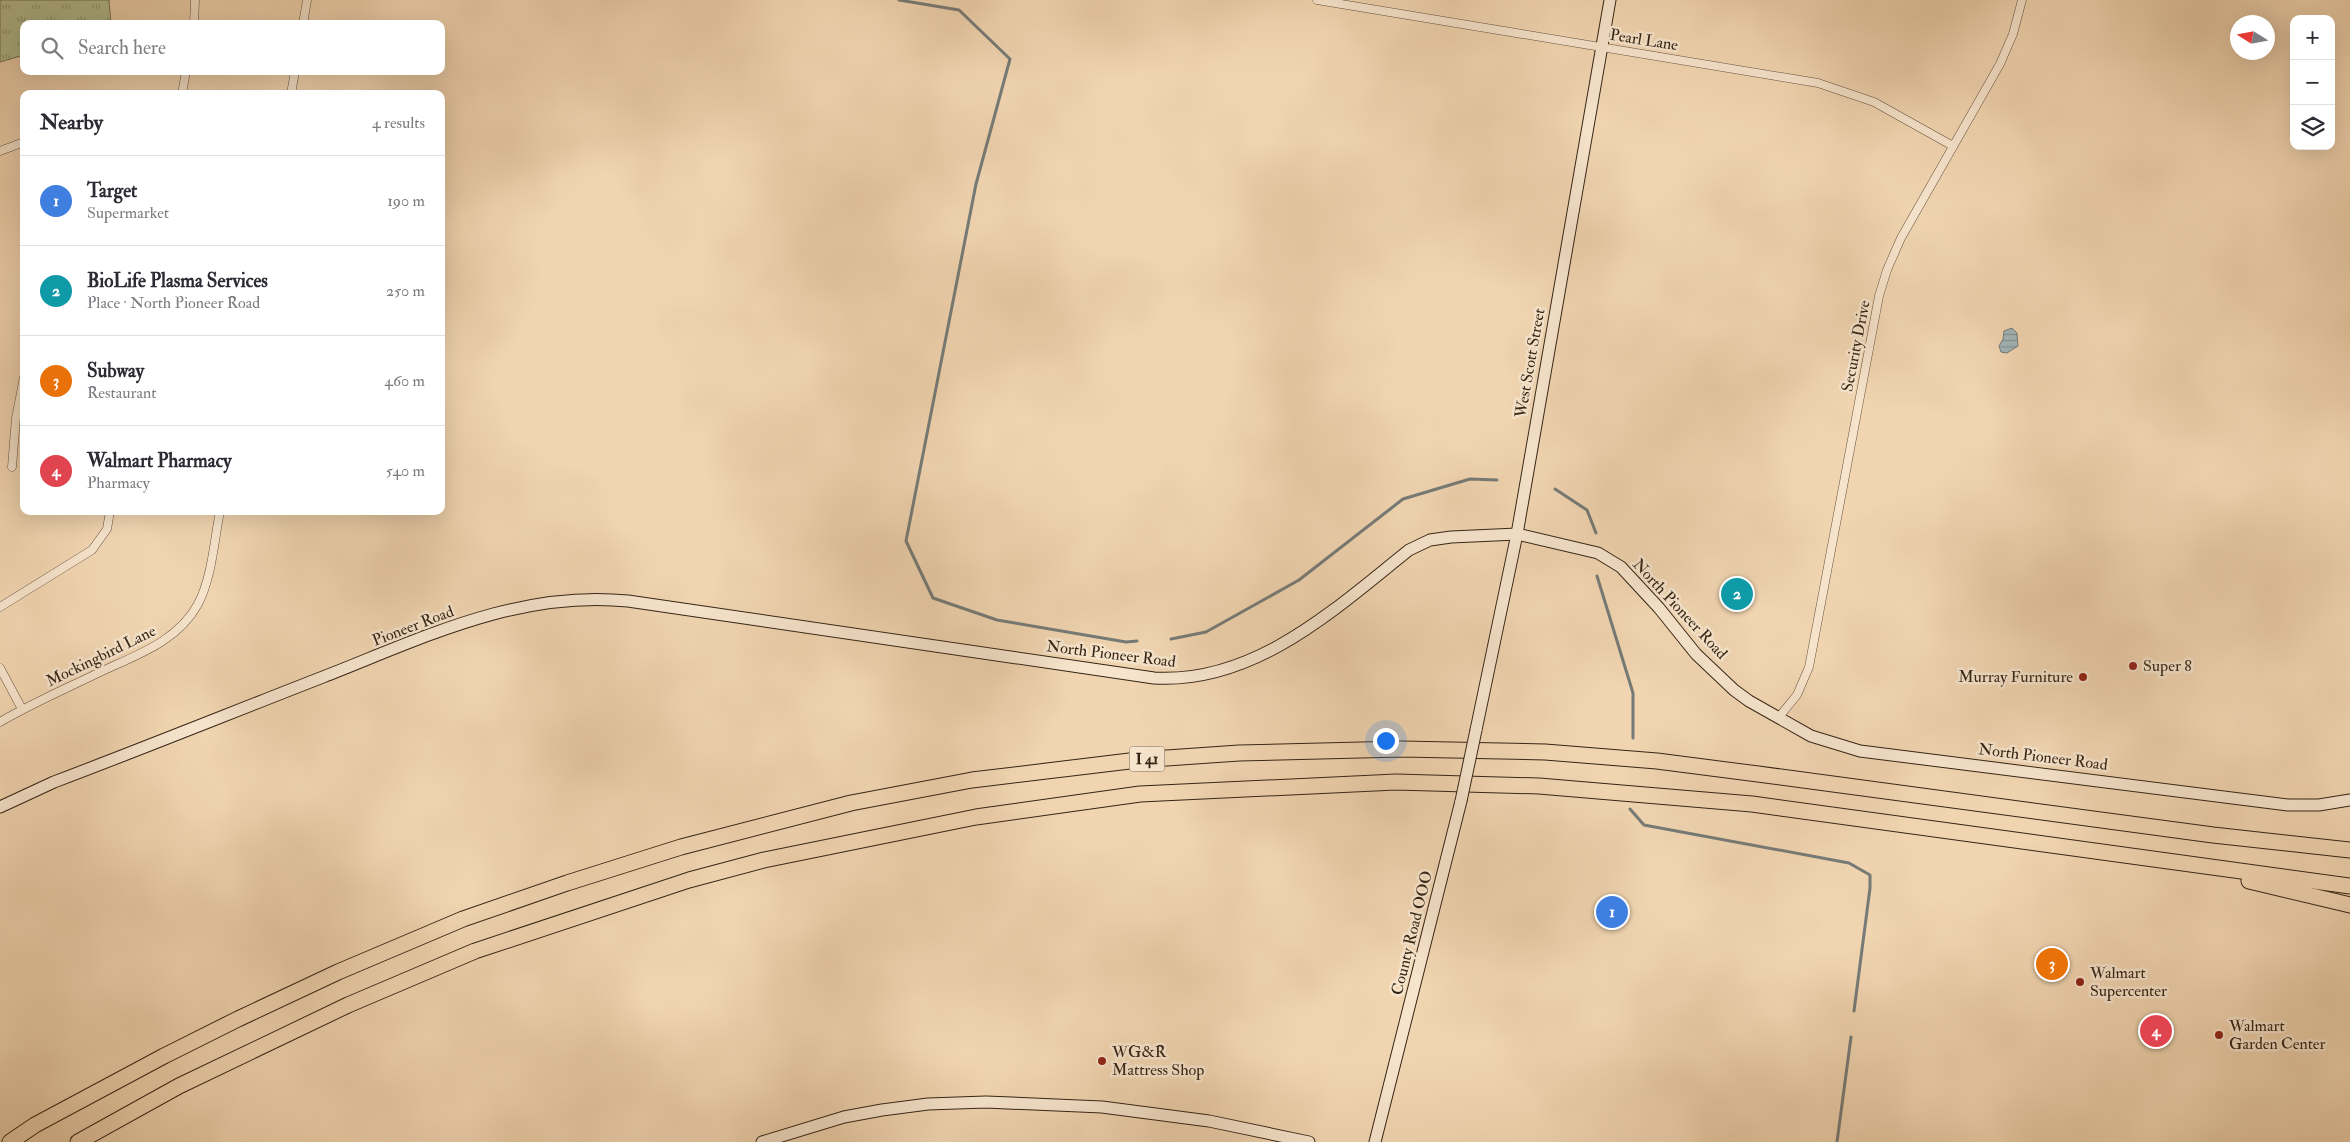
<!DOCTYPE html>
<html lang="en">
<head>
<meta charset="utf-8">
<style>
  body { margin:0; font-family:"IM FELL Double Pica",serif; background:#f7f7f7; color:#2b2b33 }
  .controls { position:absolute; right:15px; top:15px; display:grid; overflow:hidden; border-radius:10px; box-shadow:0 5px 20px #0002 }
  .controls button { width:45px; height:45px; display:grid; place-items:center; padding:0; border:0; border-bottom:1px solid #e1e1e2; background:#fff; color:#2b2b33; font:25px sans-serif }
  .compass { position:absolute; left:2230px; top:15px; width:45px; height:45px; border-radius:50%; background:#fff; box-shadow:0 5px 20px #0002; rotate:281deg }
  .you { position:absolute; left:1385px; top:740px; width:18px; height:18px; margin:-12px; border:4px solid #fff; border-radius:50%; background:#1a73e8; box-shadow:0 0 0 8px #1a73e833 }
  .badge { display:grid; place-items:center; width:32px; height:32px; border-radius:50%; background:#8f2418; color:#fff; font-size:16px; font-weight:700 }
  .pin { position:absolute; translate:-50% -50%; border:2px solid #fff; box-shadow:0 1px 5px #0006 }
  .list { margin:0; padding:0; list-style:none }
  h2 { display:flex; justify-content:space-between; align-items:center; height:65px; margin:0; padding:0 20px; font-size:21px }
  h2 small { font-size:16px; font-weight:400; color:#7c7c81 }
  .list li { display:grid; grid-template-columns:32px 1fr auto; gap:15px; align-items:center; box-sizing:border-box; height:90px; padding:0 20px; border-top:1px solid #e1e1e2 }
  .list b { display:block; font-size:19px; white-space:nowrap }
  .list p { margin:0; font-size:16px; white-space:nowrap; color:#7c7c81 }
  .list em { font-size:16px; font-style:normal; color:#7c7c81 }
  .icon { flex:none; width:28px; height:28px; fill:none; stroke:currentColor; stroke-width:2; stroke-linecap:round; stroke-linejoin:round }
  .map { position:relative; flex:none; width:2350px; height:1142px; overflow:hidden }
  .search { position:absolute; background:#fff; box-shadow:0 5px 20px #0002; left:20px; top:20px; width:425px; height:55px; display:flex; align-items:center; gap:12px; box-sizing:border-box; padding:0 18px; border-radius:10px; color:#7c7c81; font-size:19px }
  .panel { position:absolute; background:#fff; box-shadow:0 5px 20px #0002; left:20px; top:90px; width:425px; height:425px; border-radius:10px }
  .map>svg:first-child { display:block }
</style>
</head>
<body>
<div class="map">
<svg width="2350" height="1142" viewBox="0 0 2350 1142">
  <defs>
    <pattern id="park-tufts" width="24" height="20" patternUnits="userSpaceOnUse" patternTransform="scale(1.25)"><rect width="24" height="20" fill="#b3be91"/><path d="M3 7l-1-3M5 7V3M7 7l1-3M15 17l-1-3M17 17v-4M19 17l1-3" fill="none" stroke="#929a75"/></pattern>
    <pattern id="water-rules" width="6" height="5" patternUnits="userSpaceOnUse" patternTransform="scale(1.25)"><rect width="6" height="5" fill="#a1b5b8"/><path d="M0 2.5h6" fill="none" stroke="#849394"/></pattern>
  </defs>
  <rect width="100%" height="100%" fill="#f1d5b1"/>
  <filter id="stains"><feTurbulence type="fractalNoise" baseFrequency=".004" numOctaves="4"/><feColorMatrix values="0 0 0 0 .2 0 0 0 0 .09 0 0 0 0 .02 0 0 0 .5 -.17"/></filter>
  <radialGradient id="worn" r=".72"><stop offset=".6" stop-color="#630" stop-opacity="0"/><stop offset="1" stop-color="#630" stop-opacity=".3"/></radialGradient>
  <!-- park -->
  <polygon fill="url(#park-tufts)" stroke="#747153" points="0,0 109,0 111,24 24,24 24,55 0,62"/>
  <!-- water -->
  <polygon fill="url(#water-rules)" stroke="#767b77" points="2012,328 2017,333 2018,346 2007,353 2001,352 1999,346 2003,339 2004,331"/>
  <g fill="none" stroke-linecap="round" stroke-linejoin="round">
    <!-- stream -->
    <g stroke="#767b77" stroke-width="3">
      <polyline points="899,0 959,10 1010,59 976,184 906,541 933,598 997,620 1126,642 1137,641"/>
      <polyline points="1555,489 1587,510 1596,533"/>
      <polyline points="1597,576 1633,693 1633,738"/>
      <polyline points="1171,639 1206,632 1299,580 1403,499 1470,479 1497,480"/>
      <polyline points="1630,809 1644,825 1849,863 1870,875 1870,888 1854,1011"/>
      <polyline points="1837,1142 1851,1037"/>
    </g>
    <defs>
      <g id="minor">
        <polyline points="1317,0 1818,83 1874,102 1953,146"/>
        <polyline points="194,24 195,0"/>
        <polyline points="303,24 307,0"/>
        <polyline points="182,94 186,71"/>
        <polyline points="291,94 295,71"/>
        <polyline points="0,151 24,142"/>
        <polyline points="12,467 16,418 24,377"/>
        <polyline points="0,607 92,550 107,529 110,511"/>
        <polyline points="0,668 22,709"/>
        <polyline points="1779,717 1797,695 1809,667 1879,296 1887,270 1901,238 2000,64 2013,34 2022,0"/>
        <path d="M0,722C31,704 63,690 96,674C133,656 177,643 198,604C212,577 214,542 220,511"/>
      </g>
      <g id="secondary">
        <polyline points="1476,730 1517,534 1610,0"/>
        <path d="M0,807L54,782C144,748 233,712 323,677C423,638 518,590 628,601L1154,678C1255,684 1335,609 1409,550L1430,540L1451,537L1517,534L1598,553L1621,567L1659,608L1696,654L1734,690L1749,701L1811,736L1860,751L2288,805H2319L2350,800"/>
        <polyline points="762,1142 844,1117 882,1110 928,1104 986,1102 1102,1107 1209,1121 1309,1142"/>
        <polyline points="1375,1142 1461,801"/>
      </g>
      <g id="motorway">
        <polyline points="2249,881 2350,905"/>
        <polyline points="10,1142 35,1125 164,1056 238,1019 338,972 463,919 567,883 681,847 851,803 972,780 1138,760 1239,753 1402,749 1545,752 1657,761 1758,774 2213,835 2350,850"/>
        <polyline points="78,1142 179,1086 348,1005 475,951 689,880 764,860 976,817 1140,794 1396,782 1539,786 1752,804 2350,886"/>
      </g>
    </defs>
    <!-- minor casing -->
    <use href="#minor" stroke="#64503c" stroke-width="9"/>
    <!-- secondary casing -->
    <use href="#secondary" stroke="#352415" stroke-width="13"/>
    <!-- motorway casing -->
    <use href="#motorway" stroke="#352415" stroke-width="17"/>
    <!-- minor -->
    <use href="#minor" stroke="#f6e4cc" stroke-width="8"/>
    <!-- secondary -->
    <use href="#secondary" stroke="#f6e4cc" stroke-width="11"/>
    <!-- motorway -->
    <use href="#motorway" stroke="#f1d5b1" stroke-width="15"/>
    <defs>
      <polyline id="secondary-bridge" points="1461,801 1476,730"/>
    </defs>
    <!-- secondary-bridge casing -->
    <use href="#secondary-bridge" stroke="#352415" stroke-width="13" stroke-linecap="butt"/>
    <!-- secondary-bridge -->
    <use href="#secondary-bridge" stroke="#f6e4cc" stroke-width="11"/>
  </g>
  <!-- markers -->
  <g fill="#8f2418" stroke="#f6e4cc" stroke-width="2">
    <circle cx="2133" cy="666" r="5"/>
    <circle cx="2083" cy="677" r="5"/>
    <circle cx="2080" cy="982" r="5"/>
    <circle cx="2219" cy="1035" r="5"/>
    <circle cx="1102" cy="1061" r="5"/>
  </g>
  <g text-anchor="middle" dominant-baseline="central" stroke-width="5" stroke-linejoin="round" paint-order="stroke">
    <!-- shield labels -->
    <rect fill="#f6e4cc" stroke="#6f5e4c" stroke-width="1" x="1129.5" y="746.5" width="35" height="25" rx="4"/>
    <g font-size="15" font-weight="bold" fill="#352415">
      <text x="1147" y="759">I 41</text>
    </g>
    <!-- street labels -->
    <g font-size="16" fill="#352415" stroke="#f6e4cc">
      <text transform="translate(1644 40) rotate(9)">Pearl Lane</text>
      <text transform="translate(1856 346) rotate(-79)">Security Drive</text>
      <text transform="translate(1530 363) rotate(-80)">West Scott Street</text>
      <text transform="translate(1680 609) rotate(47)">North Pioneer Road</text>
      <text transform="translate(413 626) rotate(-21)">Pioneer Road</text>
      <text transform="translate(1111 654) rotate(7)">North Pioneer Road</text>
      <text transform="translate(101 656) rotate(-26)">Mockingbird Lane</text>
      <text transform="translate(2043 757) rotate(7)">North Pioneer Road</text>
      <text transform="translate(1412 933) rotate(-76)">County Road OOO</text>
    </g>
    <!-- poi labels -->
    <g font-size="16" fill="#352415" stroke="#f6e4cc" text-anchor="start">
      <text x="2143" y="666">Super 8</text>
      <text x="2073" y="677" text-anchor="end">Murray Furniture</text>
      <text x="2090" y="973">Walmart<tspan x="2090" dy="18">Supercenter</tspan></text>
      <text x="2229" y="1026">Walmart<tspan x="2229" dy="18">Garden Center</tspan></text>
      <text x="1112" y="1052">WG&amp;R<tspan x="1112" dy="18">Mattress Shop</tspan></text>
    </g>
  </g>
  <rect width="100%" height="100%" filter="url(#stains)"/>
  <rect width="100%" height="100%" fill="url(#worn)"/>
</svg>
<div class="controls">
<button>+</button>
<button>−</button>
<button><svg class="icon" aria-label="layers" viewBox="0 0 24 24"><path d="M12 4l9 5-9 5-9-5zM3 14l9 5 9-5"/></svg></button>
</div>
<svg class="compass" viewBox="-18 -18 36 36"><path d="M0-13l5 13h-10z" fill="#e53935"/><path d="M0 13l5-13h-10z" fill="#7c7c81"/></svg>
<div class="you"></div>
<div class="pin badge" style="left:1612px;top:912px;background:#3f7fe0">1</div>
<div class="pin badge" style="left:1737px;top:594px;background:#0f9aa8">2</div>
<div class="pin badge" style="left:2052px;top:964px;background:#e8710a">3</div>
<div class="pin badge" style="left:2156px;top:1031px;background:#e0444e">4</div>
<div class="search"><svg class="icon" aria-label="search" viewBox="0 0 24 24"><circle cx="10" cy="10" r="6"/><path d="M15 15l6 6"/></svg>Search here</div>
<section class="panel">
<h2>Nearby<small>4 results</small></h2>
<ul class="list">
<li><span class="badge" style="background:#3f7fe0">1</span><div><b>Target</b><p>Supermarket</p></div><em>190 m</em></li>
<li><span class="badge" style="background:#0f9aa8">2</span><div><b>BioLife Plasma Services</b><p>Place · North Pioneer Road</p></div><em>250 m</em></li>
<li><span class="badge" style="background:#e8710a">3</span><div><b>Subway</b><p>Restaurant</p></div><em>460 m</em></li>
<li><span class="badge" style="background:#e0444e">4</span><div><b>Walmart Pharmacy</b><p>Pharmacy</p></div><em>540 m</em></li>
</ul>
</section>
</div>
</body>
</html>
